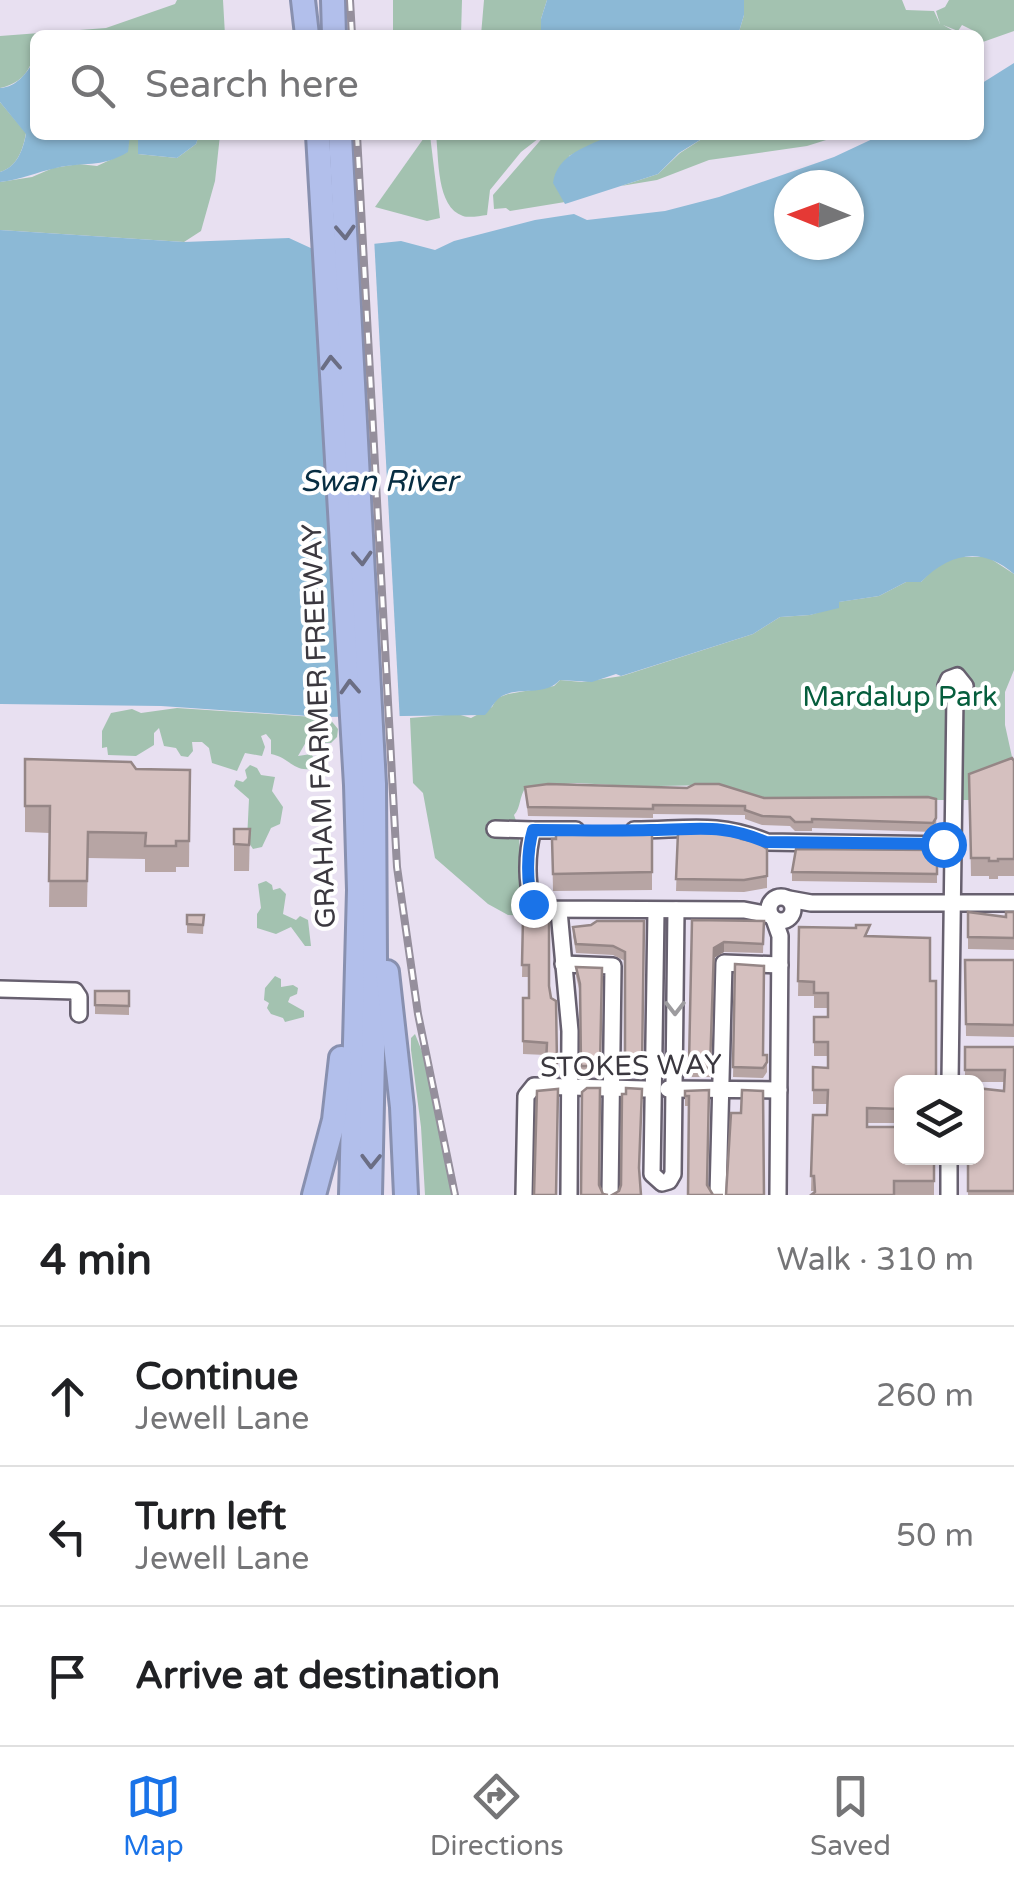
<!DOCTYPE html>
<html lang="en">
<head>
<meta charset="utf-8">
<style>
  body { margin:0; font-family:"Varela Round",sans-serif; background:#f2f2f2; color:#202124 }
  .controls { position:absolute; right:30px; bottom:30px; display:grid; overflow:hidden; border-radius:15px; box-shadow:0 2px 8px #0004 }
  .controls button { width:90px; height:90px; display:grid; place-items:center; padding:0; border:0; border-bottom:2px solid #e0e0e0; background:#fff; color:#202124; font:50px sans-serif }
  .compass { position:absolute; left:774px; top:170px; width:90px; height:90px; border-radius:50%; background:#fff; box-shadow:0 2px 8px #0004; rotate:271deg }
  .stop { position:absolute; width:30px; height:30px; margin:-22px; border:8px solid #1a73e8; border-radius:50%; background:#fff }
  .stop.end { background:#1a73e8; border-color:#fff; box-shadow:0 2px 10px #0008 }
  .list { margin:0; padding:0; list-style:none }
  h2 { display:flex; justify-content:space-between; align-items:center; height:130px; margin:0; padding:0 40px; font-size:42px }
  h2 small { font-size:32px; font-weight:400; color:#757577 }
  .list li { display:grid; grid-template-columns:65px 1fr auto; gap:30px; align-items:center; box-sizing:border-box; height:140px; padding:0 40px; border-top:2px solid #e0e0e0 }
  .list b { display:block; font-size:38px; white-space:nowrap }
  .list p { margin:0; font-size:32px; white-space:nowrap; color:#757577 }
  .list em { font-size:32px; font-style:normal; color:#757577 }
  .icon { flex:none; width:55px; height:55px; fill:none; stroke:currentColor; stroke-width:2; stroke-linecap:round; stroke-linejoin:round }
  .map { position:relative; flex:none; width:1014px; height:1195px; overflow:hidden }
  .search { position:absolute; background:#fff; box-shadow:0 2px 8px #0004; left:30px; right:30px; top:30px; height:110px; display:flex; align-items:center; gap:25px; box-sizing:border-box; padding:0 35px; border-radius:15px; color:#757577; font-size:38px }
  .sheet { height:550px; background:#fff }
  nav { display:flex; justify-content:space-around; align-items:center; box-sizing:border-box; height:140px; border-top:2px solid #e0e0e0; background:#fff; font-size:28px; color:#757577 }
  nav a { display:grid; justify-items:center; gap:5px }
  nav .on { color:#1a73e8 }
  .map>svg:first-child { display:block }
</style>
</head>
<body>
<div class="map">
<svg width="1014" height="1195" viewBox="0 0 1014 1195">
  <rect width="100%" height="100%" fill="#e8e0f1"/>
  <!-- green -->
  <g fill="#a3c2b0">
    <path d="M177,0H223L225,35H35C35,61 29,82 0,88V36L106,28L175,4Z"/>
    <polygon points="393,0 462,0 461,35 393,35"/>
    <polygon points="484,0 547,0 541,19 541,35 481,35"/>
    <polygon points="744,0 902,0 906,10 934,11 940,24 936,11 945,7 949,0 1014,0 1014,31 980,43 976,32 962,25 958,31 943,25 961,35 922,35 919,32 915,35 738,35 744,15"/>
    <path d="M0,102L26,133C23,150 17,167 0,172Z"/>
    <polygon points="130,135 138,135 138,154 177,158 196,144 199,135 220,135 215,181 201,231 184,242 0,230 0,182 32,177 53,168 79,164 97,166 127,152"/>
    <polygon points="426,135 430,135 440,218 427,221 375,207"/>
    <path d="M436,135H543L521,152L490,190L487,215C480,216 469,218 463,216C436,207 439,158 436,135Z"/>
    <polygon points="545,135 612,135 569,156 565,202 510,211 506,208 494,209 493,195"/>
    <polygon points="708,135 842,135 807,146 709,160 657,180 621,186 658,174 680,153"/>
    <path d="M956,557H988L1014,574V670L1005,692V725L1014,766L969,792V800H768L716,785L659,786L665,788L577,783L526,787C519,796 521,808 514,815C527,848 511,886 530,916L508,915L488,904L435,858L423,793L413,783L410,718L457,714L471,718L492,707L497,698L508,694L554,686L560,680L582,682L622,676L753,634L780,617L810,615L839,606L838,602L879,596L906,582H921L934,568Z"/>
    <path d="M177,708L329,718L338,729L337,737L331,743L306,742L298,756L311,754L317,762L314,768C295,774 289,757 271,754V740L266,734L261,736L265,747L262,756L245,753L237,771L212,763L209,748L202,742H192L193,751L188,757L181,756L176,748L164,746L159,728L154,733V745L136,756L108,755L107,747L102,748V731L111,713L132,709L141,713Z"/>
    <polygon points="250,765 257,768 261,775 275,777 272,791 283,807 280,824 271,828 262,847 253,849 247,840 249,799 234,786 236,780 243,782 247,778 245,770"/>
    <polygon points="266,881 272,885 273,890 280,888 286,894 283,914 296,920 300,916 308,920 311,946 305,946 291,927 276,934 257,928 257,914 261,908 258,884"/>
    <polygon points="275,976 281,979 281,987 293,985 298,988 297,994 290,997 288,1002 304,1011 304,1017 285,1022 283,1018 271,1014 267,1008 269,1003 264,1000 265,988"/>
    <polygon points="415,1034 423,1054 453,1195 425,1195 421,1127 411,1050 411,1038"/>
  </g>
  <!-- water -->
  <g fill="#8cb9d6" fill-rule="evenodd">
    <polygon points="547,0 744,0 744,15 738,35 541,35 541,19"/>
    <path d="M35,59V135H130L128,152C99,169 85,161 56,168C37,172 20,180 0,182V172C17,167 23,150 26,134L0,102V88C17,87 27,73 35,59Z"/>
    <path d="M1014,63V574C982,546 949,553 921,582H906L879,596L839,602V608L810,615L780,617L753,634L621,676L616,674L592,682L560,680C544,697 521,686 502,696C495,700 491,709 485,715L322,717L161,706L0,704V230L184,242L289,238L315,250L401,241L435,250L454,241L535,220L574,214L587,220L665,211L719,197L834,157L881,135H979V85ZM789,185H849V245H789Z"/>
    <polygon points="138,135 199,135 196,144 177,158 138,154"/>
    <path d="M612,135H708L679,153L658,174L565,204L553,183C557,154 588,146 612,135Z"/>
  </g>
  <!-- pier -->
  <polygon fill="#e8e0f1" points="374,237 400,723 384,723 358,239"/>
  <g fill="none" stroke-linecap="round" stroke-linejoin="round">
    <defs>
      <g id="minor">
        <polyline points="495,829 533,830"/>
        <path d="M576,830H533C527,851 524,892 538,909L744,910L770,915"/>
        <path d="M634,830C685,830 717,821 767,842L952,845"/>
        <circle cx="781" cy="909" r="12"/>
        <polyline points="789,899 811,903 1014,903"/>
        <polyline points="559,911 570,1031 569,1195"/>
        <polyline points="656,911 652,1174 662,1183 669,1181 673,1174 676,910"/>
        <polyline points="774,919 780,936 778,1195"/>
        <polyline points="563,964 613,966 610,1195"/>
        <polyline points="0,989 75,991 79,997 79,1014"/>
        <polyline points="950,1082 955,695 946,686 949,679 957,676 965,686 962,693 955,695"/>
        <polyline points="668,1089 779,1090"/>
        <polyline points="524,1195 526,1096 534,1086 645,1089"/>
        <polyline points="718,1195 724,963 780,965"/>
        <polyline points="949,1195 949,1158"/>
      </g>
      <g id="highway">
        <polyline points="303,0 307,35"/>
        <polyline points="333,0 334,35"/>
        <polyline points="318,135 356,785 359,890 351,1195"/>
        <polyline points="340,135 374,784 375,963 370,1195"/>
        <polyline points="387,972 402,1107 406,1195"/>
        <polyline points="314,1195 334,1120 341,1058"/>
      </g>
    </defs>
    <!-- minor casing -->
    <use href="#minor" stroke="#67606f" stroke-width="20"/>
    <!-- highway casing -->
    <use href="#highway" stroke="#8890af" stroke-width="28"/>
    <!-- minor -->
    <use href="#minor" stroke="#fff" stroke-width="15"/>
    <!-- highway -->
    <use href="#highway" stroke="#b2bfeb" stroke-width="22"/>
    <defs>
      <g id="rail">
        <polyline points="350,0 352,35"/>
        <polyline points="357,135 397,867 418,1014 455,1195"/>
      </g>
    </defs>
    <!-- rail casing -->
    <use href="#rail" stroke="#958f9c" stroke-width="8"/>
    <!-- rail -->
    <use href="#rail" stroke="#fff" stroke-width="4" stroke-dasharray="11" stroke-linecap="butt"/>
  </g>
  <!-- wall -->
  <g fill="#b7a5a4">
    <polygon points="25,759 136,769 190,770 189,867 176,867 176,872 145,872 145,859 88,858 87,907 49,907 50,833 25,832"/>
    <polygon points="1014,761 1014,876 998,876 998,879 989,879 989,876 971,876 969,774"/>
    <polygon points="525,787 764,798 937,804 936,827 933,832 812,828 812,831 795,831 790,826 762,825 745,819 745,815 653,814 653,818 528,816"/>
    <polygon points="652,827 652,890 553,891 552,839"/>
    <polygon points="234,829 250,829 249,871 234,871"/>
    <polygon points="678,833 733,836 767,849 767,888 744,892 676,891"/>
    <polygon points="937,855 937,883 792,881 792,872"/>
    <polygon points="968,912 1006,917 1014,912 1014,950 968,949"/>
    <polygon points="187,915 204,915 203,934 187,933"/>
    <polygon points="523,918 549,986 551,998 556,1001 557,1075 546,1075 546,1055 523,1054 523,998 529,998 529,977 522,977"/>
    <polygon points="692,920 764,921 763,953 724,952 714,958 710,1077 692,1077 689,1073"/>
    <polygon points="644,921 642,1076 625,1076 625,961 613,955 576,953 573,935 573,927"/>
    <polygon points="799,927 870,936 902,1082 902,1123 867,1123 867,1127 902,1158 934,1158 934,1195 811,1195 814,1191 811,1191 813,1115 827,1115 827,1104 813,1104 813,1067 828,1068 828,1056 814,1056 814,1017 828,1017 828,1008 814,1008 814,996 798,996"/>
    <polygon points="965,960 1014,960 1014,1037 966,1036"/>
    <polygon points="735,964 763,1055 767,1055 767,1072 763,1078 733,1077"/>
    <polygon points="576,967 602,968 600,1075 581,1075 580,993 576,976"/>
    <polygon points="95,991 129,991 129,1015 95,1014"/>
    <polygon points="965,1047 1014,1047 1014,1195 968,1195 968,1158 1004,1091 1004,1082 965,1082"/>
    <polygon points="709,1090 689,1106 685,1106 685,1091"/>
  </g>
  <!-- shaded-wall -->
  <polygon fill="#958686" points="724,942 724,952 714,958 710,1077 714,948"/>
  <!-- building -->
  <g fill="#d5c0bf" stroke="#958686" stroke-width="2.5">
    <polygon points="1012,758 1014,761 1014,859 998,859 998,861 989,861 989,858 971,858 969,774"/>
    <polygon points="25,759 131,762 136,769 190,770 189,841 176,841 176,846 145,846 146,833 88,832 87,881 49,881 50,806 25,806"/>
    <polygon points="548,784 687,788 695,784 719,784 764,798 928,797 936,799 936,818 933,823 812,819 812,822 795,822 790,817 762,816 745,810 745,806 653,805 653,809 528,807 525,787"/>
    <polygon points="652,827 652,872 553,874 552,839 556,839 556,828"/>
    <polygon points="234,829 250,829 249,845 234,844"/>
    <polygon points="733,831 733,836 741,836 741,839 757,842 767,849 767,876 744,880 676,879 678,833"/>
    <polygon points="796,849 935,850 937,855 937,874 792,872"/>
    <polygon points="968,912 1006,917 1006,912 1014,912 1014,938 968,937"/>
    <polygon points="187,915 204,915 203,925 187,924"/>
    <polygon points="523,918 549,918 549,986 551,998 556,1001 557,1063 546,1063 547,1043 523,1041 523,998 529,998 529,965 522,965"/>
    <polygon points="692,920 764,921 763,944 724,942 714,948 710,1068 692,1067 689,1063"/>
    <polygon points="597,921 644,921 642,1067 625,1067 625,952 613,946 576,944 573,927 591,925"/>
    <polygon points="856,925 870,925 865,936 930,938 930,981 936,981 936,1082 902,1082 902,1109 867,1108 867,1127 902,1127 902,1158 934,1158 934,1181 894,1181 894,1195 811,1195 815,1192 814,1176 811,1176 813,1115 827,1115 828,1090 813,1090 813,1067 828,1068 828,1042 814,1042 814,1017 828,1017 828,993 814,993 814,982 798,981 799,927 856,928"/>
    <polygon points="965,960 1014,960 1014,1025 966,1024"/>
    <polygon points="735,964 764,966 763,1055 767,1055 767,1062 763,1068 733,1067"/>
    <polygon points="576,967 602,968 600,1066 581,1066 580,984"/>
    <polygon points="95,991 129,991 129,1006 95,1005"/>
    <polygon points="965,1047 1014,1047 1014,1191 968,1191 968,1158 976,1158 976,1088 1004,1091 1005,1070 965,1070"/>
    <polygon points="587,1088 600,1088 599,1185 603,1194 608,1195 581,1195 582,1092"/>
    <polygon points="626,1088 642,1089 639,1168 641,1195 612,1195 619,1191 621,1185 622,1094 626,1094"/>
    <polygon points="558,1089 556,1195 534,1195 537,1091"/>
    <polygon points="709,1090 707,1185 713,1195 723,1195 688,1195 689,1096 685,1096 685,1091"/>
    <polygon points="742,1090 763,1091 764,1195 726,1195 731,1113 741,1113"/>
  </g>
  <!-- one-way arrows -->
  <defs><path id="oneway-chevron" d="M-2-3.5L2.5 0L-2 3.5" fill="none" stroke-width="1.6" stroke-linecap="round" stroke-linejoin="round" transform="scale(2.5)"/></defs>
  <g stroke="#6b6e84">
    <use href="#oneway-chevron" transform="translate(345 232) rotate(87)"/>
    <use href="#oneway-chevron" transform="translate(331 363) rotate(-93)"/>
    <use href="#oneway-chevron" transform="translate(362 558) rotate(87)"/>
    <use href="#oneway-chevron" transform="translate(350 687) rotate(-93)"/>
    <use href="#oneway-chevron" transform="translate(371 1161) rotate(91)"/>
  </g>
  <use stroke="#9d9c9f" href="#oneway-chevron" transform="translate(675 1008) rotate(90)"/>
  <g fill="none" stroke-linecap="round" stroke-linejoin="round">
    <!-- route -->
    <path stroke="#1a73e8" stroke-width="12" d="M533,904C526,883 527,850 533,830C572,830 612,831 651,830C699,830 720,823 766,842L943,844"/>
  </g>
  <g text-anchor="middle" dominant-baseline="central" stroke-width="8" stroke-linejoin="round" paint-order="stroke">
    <!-- park labels -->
    <g font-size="28" fill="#065e3d" stroke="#fff">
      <text x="900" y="697">Mardalup Park</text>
    </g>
    <!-- street labels -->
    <g font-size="28" fill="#3b383f" stroke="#fff">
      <text transform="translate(319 726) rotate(-92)">GRAHAM FARMER FREEWAY</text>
      <text transform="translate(631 1066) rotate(-1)">STOKES WAY</text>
    </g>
    <!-- water labels -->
    <g font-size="30" font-style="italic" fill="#072d42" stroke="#fff">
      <text x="379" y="481">Swan River</text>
    </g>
  </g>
</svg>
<div class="controls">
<button><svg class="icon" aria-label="layers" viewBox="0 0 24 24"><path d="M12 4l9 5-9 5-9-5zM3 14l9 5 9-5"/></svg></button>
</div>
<svg class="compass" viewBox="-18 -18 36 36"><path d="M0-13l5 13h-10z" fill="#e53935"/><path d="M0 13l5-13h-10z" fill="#757577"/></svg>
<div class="stop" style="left:943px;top:844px"></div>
<div class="stop end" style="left:533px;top:904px"></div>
<div class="search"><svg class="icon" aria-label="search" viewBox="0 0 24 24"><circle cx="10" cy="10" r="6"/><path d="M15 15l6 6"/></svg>Search here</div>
</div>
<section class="sheet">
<h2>4 min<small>Walk · 310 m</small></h2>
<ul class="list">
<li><svg class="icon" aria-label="ahead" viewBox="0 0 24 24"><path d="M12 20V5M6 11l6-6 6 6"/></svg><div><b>Continue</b><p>Jewell Lane</p></div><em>260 m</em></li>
<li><svg class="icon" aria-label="left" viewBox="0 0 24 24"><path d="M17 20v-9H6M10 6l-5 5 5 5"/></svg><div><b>Turn left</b><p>Jewell Lane</p></div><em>50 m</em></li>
<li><svg class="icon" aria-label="arrive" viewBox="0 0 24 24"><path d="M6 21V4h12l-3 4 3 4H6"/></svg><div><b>Arrive at destination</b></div></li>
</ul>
</section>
<nav>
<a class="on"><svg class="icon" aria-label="map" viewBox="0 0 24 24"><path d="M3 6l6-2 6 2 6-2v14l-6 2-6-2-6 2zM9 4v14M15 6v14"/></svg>Map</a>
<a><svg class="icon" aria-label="directions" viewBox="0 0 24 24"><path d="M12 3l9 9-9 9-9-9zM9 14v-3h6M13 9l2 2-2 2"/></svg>Directions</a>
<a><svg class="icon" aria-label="saved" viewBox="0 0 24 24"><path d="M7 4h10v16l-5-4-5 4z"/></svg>Saved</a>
</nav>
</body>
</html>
